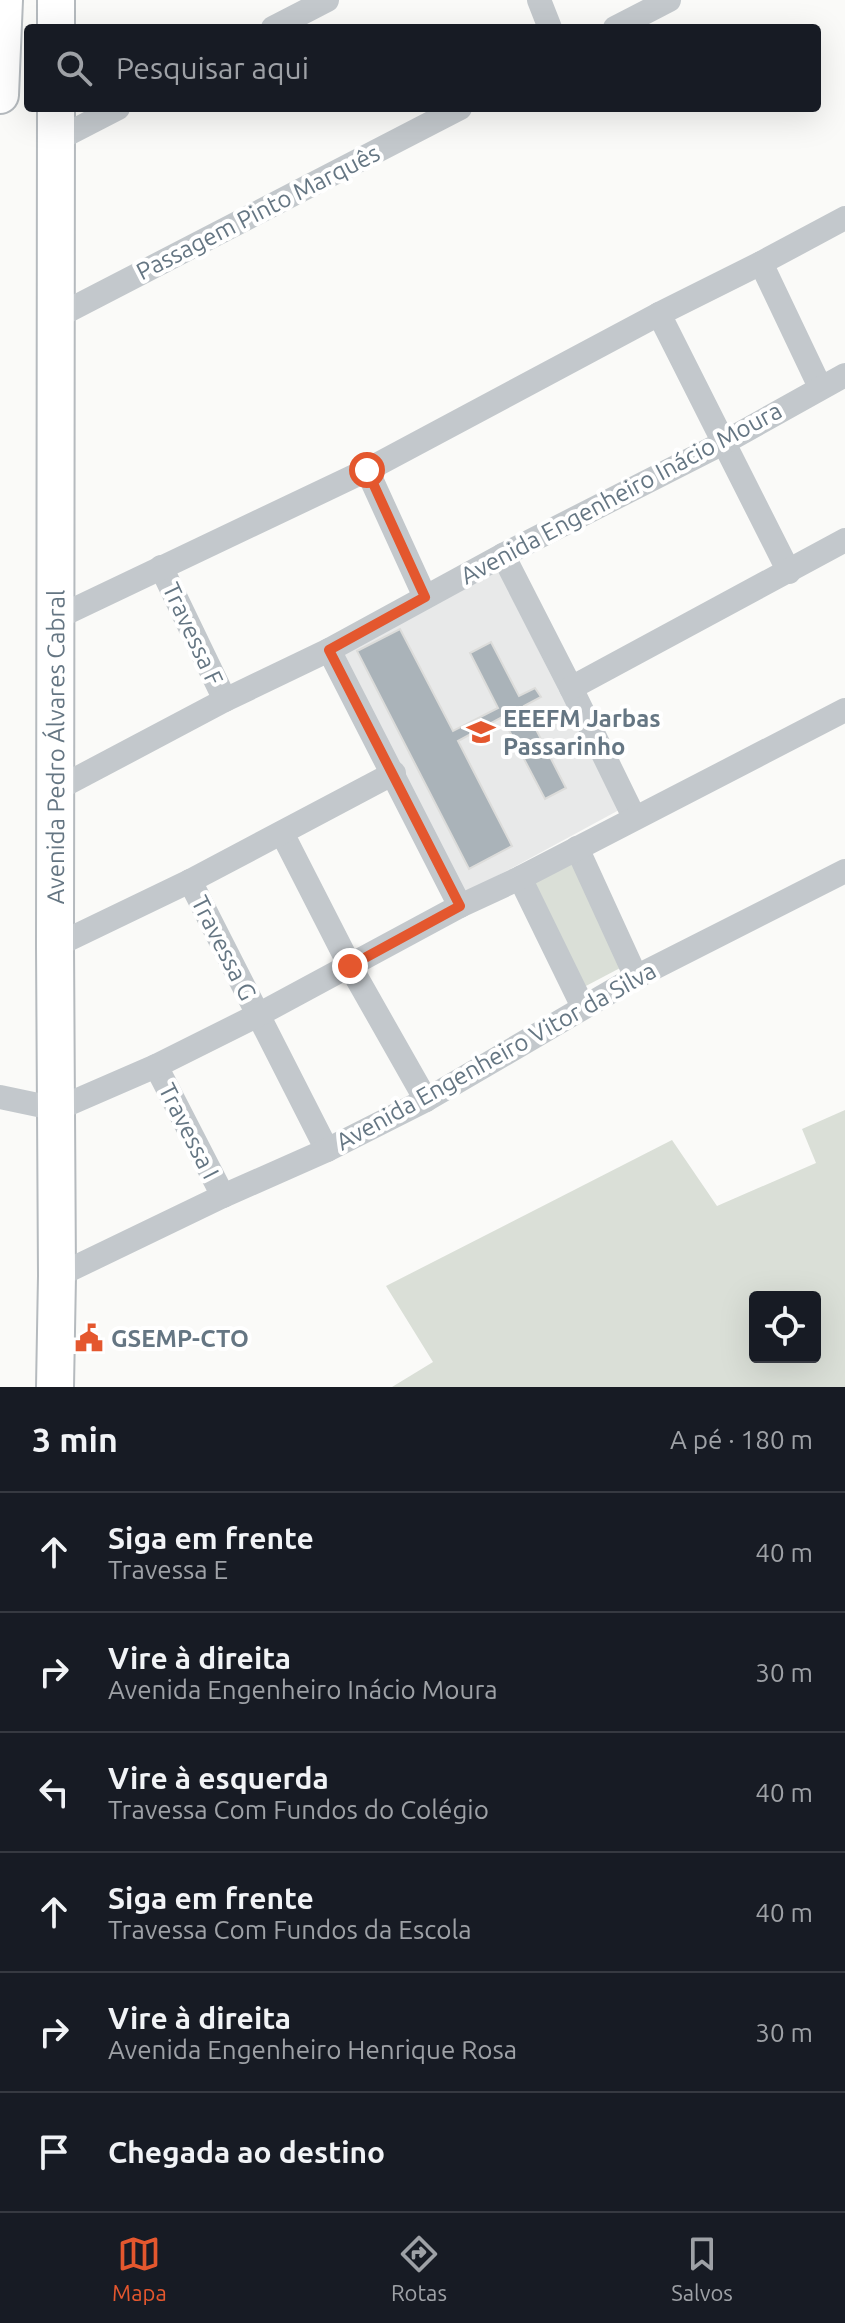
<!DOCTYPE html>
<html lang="pt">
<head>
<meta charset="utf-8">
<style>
  body { margin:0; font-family:Ubuntu,sans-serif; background:#242831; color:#f1f3f6 }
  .controls { position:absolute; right:24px; bottom:24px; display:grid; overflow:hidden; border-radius:8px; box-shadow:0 8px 32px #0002 }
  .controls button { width:72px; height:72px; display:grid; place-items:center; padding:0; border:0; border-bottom:2px solid #363941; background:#171b24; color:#f1f3f6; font:40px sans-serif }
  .stop { position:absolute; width:24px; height:24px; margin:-18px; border:6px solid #e4572e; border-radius:50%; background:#fff }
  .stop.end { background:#e4572e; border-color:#fff; box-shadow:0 2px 8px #0008 }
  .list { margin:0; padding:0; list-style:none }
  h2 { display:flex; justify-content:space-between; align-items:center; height:104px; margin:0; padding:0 32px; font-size:34px }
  h2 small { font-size:26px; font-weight:400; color:#9ea1a6 }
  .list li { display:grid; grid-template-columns:52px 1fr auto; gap:24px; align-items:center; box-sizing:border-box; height:120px; padding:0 32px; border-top:2px solid #363941 }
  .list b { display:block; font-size:30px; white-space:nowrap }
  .list p { margin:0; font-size:26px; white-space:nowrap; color:#9ea1a6 }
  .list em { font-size:26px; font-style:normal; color:#9ea1a6 }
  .icon { flex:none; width:44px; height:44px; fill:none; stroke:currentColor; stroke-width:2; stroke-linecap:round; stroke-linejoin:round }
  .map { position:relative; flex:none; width:845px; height:1387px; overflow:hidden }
  .search { position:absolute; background:#171b24; box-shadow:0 8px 32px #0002; left:24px; right:24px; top:24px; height:88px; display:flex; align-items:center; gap:20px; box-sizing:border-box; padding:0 28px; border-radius:8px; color:#9ea1a6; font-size:30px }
  .sheet { height:824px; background:#171b24 }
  nav { display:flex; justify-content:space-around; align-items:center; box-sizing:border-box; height:112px; border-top:2px solid #363941; background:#171b24; font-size:22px; color:#9ea1a6 }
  nav a { display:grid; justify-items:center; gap:4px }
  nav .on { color:#e4572e }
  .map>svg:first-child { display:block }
</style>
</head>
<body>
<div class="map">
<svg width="845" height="1387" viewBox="0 0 845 1387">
  <rect width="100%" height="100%" fill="#fafaf8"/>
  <!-- built -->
  <polygon fill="#e8e9e9" points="498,570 619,810 464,894 342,653"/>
  <!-- green -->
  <g fill="#dadfd7" fill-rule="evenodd">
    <polygon points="571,859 622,967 584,987 532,882"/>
    <path d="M845,1110V1387H392L433,1362L386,1286L672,1140L717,1206L816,1163L802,1129ZM755,1297H815V1357H755Z"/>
  </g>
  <!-- building -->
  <polygon fill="#aab3b9" stroke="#dcdcda" stroke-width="2" points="400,629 453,731 498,708 470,653 491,642 519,696 535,688 541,697 524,706 566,788 545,799 502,717 458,741 512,846 469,869 357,651"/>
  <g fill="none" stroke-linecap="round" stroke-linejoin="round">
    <defs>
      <g id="primary">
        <polyline points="56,28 56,0"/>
        <polyline points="0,95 4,0"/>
        <path id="s1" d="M55,1387L57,1276L55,946L56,108"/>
      </g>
    </defs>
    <!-- primary casing -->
    <use href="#primary" stroke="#b5babe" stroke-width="40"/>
    <!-- minor -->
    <g stroke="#c3c8cc" stroke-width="24">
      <polyline points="539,0 550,28"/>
      <polyline points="273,28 327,0"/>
      <polyline points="615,28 669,0"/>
      <polyline points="56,140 118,108"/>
      <polyline points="761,263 820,387"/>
      <polyline points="659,314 789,572"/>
      <polyline points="56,317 460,108"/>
      <polyline points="367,470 425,597"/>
      <polyline points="503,555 571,688 634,817"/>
      <polyline points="161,567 225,700"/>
      <polyline points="56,618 367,470 659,314 761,263 845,218"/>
      <polyline points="329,650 460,906"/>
      <polyline points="571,688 845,540"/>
      <polyline points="57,789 225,700 329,650 503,555 725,442 845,375"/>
      <polyline points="282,833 350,966 426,1100"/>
      <polyline points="577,848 636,977"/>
      <polyline points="520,878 583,1007"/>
      <polyline points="190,881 327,1150"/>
      <polyline points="55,946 190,881 394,773"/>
      <polyline points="156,1066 223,1196"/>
      <polyline points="0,1097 57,1109 156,1066 258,1015 460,906 520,878 845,710"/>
      <polyline points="57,1276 223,1196 327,1150 426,1100 636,977 845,871"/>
    </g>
    <!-- primary -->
    <use href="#primary" stroke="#fff" stroke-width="36"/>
  </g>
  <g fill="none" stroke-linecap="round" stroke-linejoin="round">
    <!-- route -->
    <polyline stroke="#e4572e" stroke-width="10" points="350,966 460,906 329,650 425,597 367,470"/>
  </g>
  <!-- icons -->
  <defs>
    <symbol id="school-bare" viewBox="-9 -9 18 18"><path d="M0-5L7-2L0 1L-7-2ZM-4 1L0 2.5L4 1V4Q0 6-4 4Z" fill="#e4572e" stroke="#fff" stroke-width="2.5" paint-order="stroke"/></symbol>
    <symbol id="civic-bare" viewBox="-9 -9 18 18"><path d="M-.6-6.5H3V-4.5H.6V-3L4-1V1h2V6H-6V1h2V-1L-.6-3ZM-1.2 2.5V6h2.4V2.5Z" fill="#e4572e" stroke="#fff" stroke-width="2.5" paint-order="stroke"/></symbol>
  </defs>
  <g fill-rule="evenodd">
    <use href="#school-bare" x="461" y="712" width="40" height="40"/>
    <use href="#civic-bare" x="69" y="1318" width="40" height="40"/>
  </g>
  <g text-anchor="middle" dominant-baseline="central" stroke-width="8" stroke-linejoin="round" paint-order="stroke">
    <!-- street labels -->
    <g font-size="24" fill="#657683" stroke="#fff">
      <text transform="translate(258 212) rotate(-27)">Passagem Pinto Marquês</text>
      <text transform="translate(621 493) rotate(-28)">Avenida Engenheiro Inácio Moura</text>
      <text transform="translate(193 634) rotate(65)">Travessa F</text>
      <text stroke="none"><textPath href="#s1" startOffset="640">Avenida Pedro Álvares Cabral</textPath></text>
      <text transform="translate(224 948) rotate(63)">Travessa G</text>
      <text transform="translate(496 1056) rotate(-29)">Avenida Engenheiro Vitor da Silva</text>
      <text transform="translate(189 1131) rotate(63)">Travessa I</text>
    </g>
    <!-- poi labels -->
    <g font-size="24" font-weight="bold" fill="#657683" stroke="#fff" text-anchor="start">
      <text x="503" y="718">EEEFM Jarbas<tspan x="503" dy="28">Passarinho</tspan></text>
      <text x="111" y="1338">GSEMP-CTO</text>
    </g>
  </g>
</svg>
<div class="controls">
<button><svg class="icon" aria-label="locate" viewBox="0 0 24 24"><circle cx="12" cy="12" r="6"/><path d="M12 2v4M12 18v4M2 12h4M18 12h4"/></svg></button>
</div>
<div class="stop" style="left:367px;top:470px"></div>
<div class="stop end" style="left:350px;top:966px"></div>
<div class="search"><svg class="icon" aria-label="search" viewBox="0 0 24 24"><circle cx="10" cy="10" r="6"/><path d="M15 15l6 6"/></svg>Pesquisar aqui</div>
</div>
<section class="sheet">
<h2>3 min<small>A pé · 180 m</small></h2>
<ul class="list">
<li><svg class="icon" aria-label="ahead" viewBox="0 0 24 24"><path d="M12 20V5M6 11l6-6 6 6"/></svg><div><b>Siga em frente</b><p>Travessa E</p></div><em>40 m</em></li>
<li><svg class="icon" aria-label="right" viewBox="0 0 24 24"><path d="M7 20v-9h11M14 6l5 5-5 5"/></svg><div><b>Vire à direita</b><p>Avenida Engenheiro Inácio Moura</p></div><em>30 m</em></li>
<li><svg class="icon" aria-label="left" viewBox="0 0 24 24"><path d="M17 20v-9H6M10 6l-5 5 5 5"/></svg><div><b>Vire à esquerda</b><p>Travessa Com Fundos do Colégio</p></div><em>40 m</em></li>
<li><svg class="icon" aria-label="ahead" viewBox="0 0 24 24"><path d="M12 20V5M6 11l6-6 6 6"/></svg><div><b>Siga em frente</b><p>Travessa Com Fundos da Escola</p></div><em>40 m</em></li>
<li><svg class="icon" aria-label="right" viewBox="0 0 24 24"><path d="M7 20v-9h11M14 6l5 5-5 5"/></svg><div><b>Vire à direita</b><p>Avenida Engenheiro Henrique Rosa</p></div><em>30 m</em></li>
<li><svg class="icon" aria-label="arrive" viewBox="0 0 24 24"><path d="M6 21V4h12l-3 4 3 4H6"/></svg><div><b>Chegada ao destino</b></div></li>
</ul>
</section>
<nav>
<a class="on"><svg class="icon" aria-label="map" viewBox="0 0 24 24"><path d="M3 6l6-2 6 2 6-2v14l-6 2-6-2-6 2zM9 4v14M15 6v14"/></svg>Mapa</a>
<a><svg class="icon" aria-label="directions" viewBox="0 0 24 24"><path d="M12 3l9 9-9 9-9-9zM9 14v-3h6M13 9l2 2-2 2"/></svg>Rotas</a>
<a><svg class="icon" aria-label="saved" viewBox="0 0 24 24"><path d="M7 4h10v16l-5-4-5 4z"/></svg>Salvos</a>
</nav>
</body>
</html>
